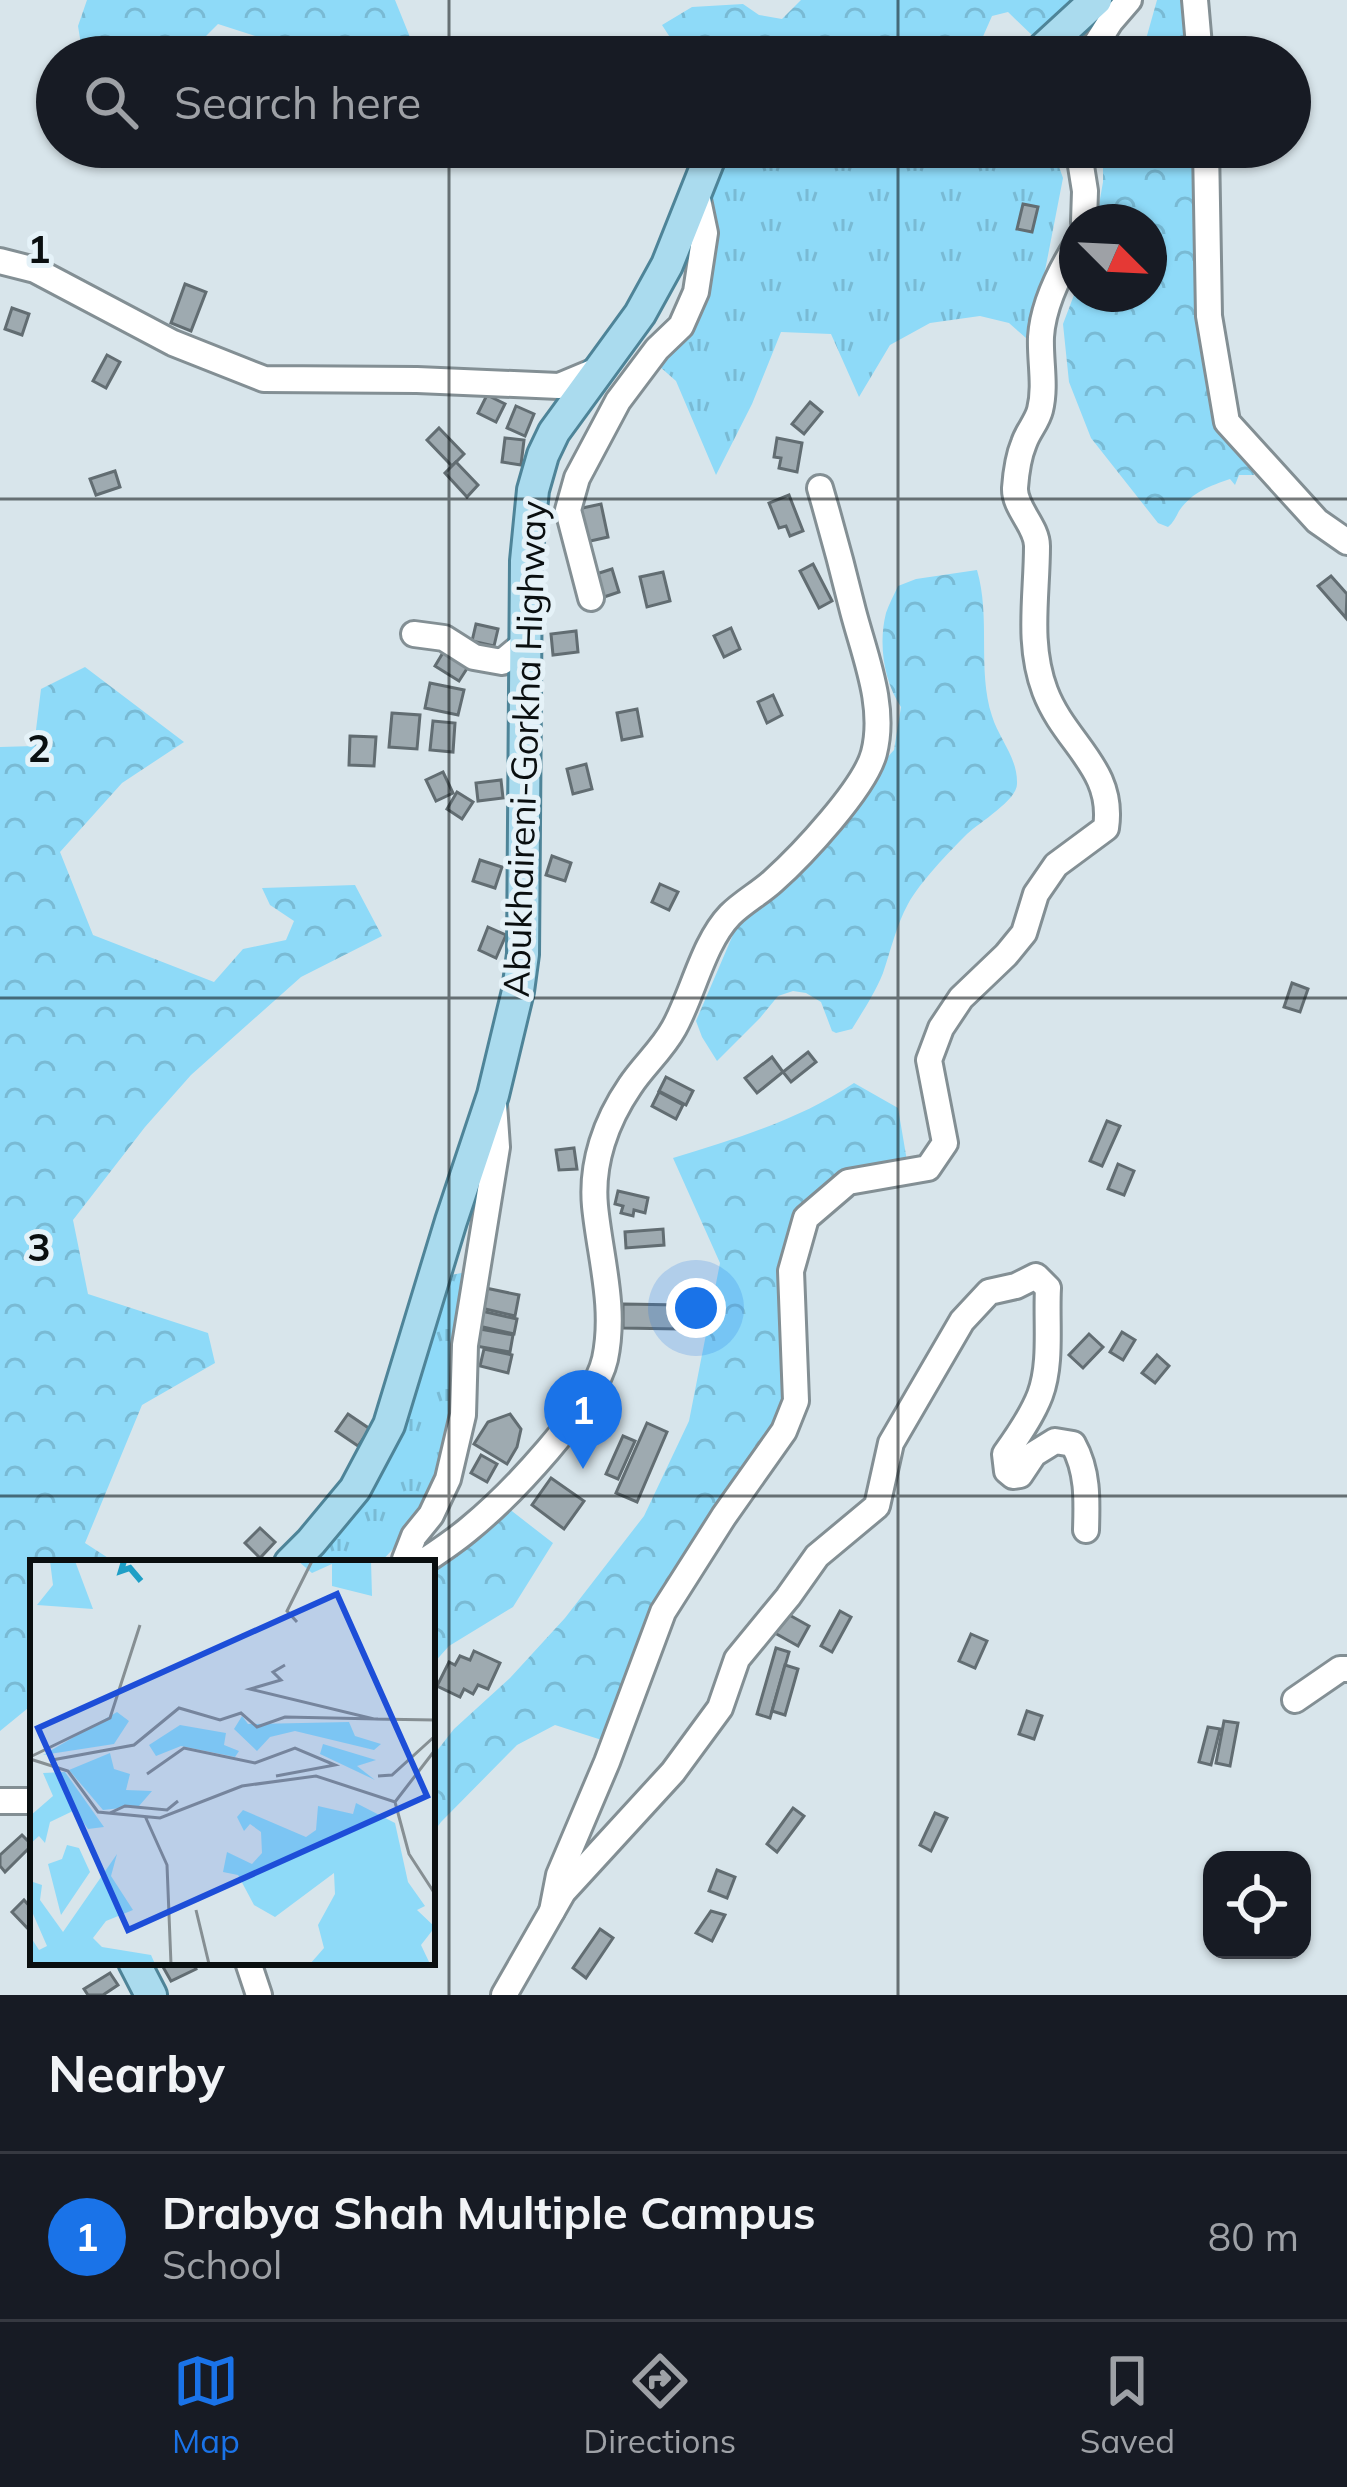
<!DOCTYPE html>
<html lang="en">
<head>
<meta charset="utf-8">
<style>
  body { margin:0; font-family:Mulish,sans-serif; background:#20242c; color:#f1f3f6 }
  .controls { position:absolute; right:36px; bottom:36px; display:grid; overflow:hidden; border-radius:24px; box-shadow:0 3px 9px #0004 }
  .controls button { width:108px; height:108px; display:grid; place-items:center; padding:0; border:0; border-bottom:3px solid #363941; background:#171b24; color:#f1f3f6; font:60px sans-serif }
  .compass { position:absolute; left:1059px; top:204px; width:108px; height:108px; border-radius:50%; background:#171b24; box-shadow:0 3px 9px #0004; rotate:114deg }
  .you { position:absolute; left:696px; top:1308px; width:42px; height:42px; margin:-30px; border:9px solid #fff; border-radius:50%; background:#1a73e8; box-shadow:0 0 0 18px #1a73e833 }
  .badge { display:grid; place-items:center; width:78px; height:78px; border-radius:50%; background:#1a73e8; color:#fff; font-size:39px; font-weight:700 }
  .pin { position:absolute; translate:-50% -99px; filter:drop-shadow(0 3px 6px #0008) }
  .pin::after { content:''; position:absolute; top:63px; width:42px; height:36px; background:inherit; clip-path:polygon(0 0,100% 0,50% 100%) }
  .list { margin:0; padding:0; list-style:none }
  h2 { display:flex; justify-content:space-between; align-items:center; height:156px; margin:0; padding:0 48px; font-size:51px }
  h2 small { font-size:39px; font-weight:400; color:#9ea1a6 }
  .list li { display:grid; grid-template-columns:78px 1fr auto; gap:36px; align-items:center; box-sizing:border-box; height:168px; padding:0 48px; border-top:3px solid #363941 }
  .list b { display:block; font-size:45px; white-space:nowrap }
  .list p { margin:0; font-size:39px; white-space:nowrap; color:#9ea1a6 }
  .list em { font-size:39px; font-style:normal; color:#9ea1a6 }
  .icon { flex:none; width:66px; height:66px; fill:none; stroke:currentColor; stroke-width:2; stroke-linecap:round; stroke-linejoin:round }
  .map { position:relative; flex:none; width:1347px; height:1995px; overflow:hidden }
  .search { position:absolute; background:#171b24; box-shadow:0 3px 9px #0004; left:36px; right:36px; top:36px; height:132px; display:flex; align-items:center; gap:30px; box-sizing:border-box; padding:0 42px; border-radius:66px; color:#9ea1a6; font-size:45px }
  .sheet { height:324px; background:#171b24 }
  nav { display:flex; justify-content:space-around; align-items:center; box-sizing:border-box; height:168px; border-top:3px solid #363941; background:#171b24; font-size:33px; color:#9ea1a6 }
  nav a { display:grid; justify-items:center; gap:6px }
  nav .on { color:#1a73e8 }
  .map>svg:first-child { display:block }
</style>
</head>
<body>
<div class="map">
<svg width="1347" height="1995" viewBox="0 0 1347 1995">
  <defs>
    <pattern id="grass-tufts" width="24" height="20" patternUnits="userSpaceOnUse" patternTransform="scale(3)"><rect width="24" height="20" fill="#8edaf8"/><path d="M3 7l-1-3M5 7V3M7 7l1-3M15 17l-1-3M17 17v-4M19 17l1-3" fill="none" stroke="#79bad4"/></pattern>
    <pattern id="forest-crowns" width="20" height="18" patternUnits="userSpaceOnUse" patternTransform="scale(3)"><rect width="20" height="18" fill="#8edaf8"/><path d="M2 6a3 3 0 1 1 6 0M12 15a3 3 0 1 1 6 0" fill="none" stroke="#79bad4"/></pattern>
  </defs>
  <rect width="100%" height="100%" fill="#d8e5eb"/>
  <!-- grass -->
  <g fill="url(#grass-tufts)">
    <polygon points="735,147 1052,147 1063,178 1043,281 1026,338 1009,323 980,316 930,323 890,345 859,397 831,334 781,332 752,404 716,475 676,381 659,366 686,333 712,223 711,196 729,155"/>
    <polygon points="472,1271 458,1414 442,1481 405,1536 380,1563 305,1563 321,1548 435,1278"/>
  </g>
  <!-- forest -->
  <g fill="url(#forest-crowns)">
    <polygon points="87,0 395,0 418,57 370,57 339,39 302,51 218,24 185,57 83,57 78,26"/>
    <polygon points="801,0 1073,0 1074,5 1035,38 1008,12 992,16 974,57 820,57 818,54 808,57 661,57 673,42 662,25 692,7 743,4 759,15 782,19"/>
    <polygon points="1157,0 1189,0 1195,57 1141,57"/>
    <path d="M1103,147H1198L1196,279L1199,318L1216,415L1252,468L1254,475H1239L1235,485L1230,479C1210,486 1192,492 1179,511C1176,517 1173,523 1168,527L1158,523L1091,438L1069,382L1063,324L1077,287V294H1149V222H1096L1103,182Z"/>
    <path d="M977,570C991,618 977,669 992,716C999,739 1018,758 1017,784C1017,800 980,822 967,834C949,852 920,882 908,904C896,926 891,950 883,973C875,993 863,1011 852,1029L836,1033L832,1031L821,1002L806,993L793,991L778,996L760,1018L717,1061L702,1037L696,1021L741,916L894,750L901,707C884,682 878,644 886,613C889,604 894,595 898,586L916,579Z"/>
    <polygon points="85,667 184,742 122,783 60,852 93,935 214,982 243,949 286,940 294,921 270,905 262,888 355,885 382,936 301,977 191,1075 145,1127 73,1220 88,1294 208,1333 215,1363 142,1405 85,1543 116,1563 33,1563 33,1704 0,1731 0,747 34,746 41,689"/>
    <path d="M854,1083L898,1108L907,1161L847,1173L795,1247L786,1402L770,1441L646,1622L614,1702L608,1742L555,1725L517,1745L441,1822L432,1834V1757L454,1729L510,1678L565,1618L644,1516L689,1421L720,1263L673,1158C735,1139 799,1120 854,1083Z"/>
    <polygon points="504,1505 553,1543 513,1607 449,1646 432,1665 432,1567"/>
  </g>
  <!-- building -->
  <g fill="#9eaab0" stroke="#626d72" stroke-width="3">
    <polygon points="1023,204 1038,207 1032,232 1017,229"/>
    <polygon points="185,284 206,292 191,331 171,323"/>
    <polygon points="12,308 29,314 22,335 5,329"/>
    <polygon points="107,355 120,362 106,388 93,381"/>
    <polygon points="487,395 505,404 496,422 478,413"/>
    <polygon points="810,402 822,412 804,434 792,424"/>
    <polygon points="516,406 534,414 525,436 507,428"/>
    <polygon points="439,428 464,454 452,466 427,440"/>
    <polygon points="505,438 524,440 521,465 502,462"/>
    <polygon points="777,438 802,443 797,472 779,468 781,458 774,457"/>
    <polygon points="456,462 478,485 467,497 445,473"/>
    <polygon points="115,471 120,487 96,495 90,479"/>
    <polygon points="789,495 803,531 790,536 786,526 779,528 769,503"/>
    <polygon points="601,504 608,537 586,542 578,509"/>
    <polygon points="813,564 832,601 819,608 800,571"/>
    <polygon points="612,569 619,592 601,598 593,575"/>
    <polygon points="663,572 670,601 647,607 640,577"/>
    <polygon points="1331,576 1347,594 1346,618 1318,586"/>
    <polygon points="476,624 498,629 494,646 472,641"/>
    <polygon points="731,628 740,649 724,657 714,636"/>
    <polygon points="576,631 578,652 553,655 551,634"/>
    <polygon points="447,646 468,667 459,681 435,666"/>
    <polygon points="430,683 464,690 458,715 425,708"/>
    <polygon points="773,695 782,715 767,723 758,702"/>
    <polygon points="637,709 642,736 622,740 617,713"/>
    <polygon points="392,713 420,715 417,749 389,747"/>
    <polygon points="433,721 455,723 453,752 430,750"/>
    <polygon points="350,736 376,737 374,766 349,765"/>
    <polygon points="586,764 592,789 573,794 567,769"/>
    <polygon points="443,772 453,793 436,801 426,780"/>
    <polygon points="501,780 503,798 478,801 476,783"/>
    <polygon points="457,792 473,802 462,819 447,809"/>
    <polygon points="552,856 571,863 565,881 546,875"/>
    <polygon points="480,860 502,867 495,888 473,881"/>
    <polygon points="660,884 678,892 669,910 652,902"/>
    <polygon points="488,927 506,935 496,958 479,950"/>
    <polygon points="1292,983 1308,989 1300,1012 1284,1007"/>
    <polygon points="808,1052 816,1062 791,1082 783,1072"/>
    <polygon points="772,1057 783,1072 757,1093 745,1078"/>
    <polygon points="666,1077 693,1091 686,1105 659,1091"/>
    <polygon points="659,1092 683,1105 676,1119 652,1106"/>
    <polygon points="1107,1121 1120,1126 1102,1166 1090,1161"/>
    <polygon points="574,1148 577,1169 559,1170 556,1150"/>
    <polygon points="1118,1164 1134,1171 1124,1195 1108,1189"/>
    <polygon points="618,1191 648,1198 645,1213 634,1210 633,1216 621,1213 623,1206 615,1204"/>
    <polygon points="663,1229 664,1245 626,1248 625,1232"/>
    <polygon points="481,1287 519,1295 515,1316 477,1307"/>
    <polygon points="623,1304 680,1305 679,1329 623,1328"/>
    <polygon points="477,1310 517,1319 514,1334 474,1325"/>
    <polygon points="480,1329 513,1335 510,1352 476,1346"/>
    <polygon points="1122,1332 1135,1340 1123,1360 1110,1352"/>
    <polygon points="1089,1334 1103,1347 1083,1368 1069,1355"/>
    <polygon points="484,1349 512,1355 508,1373 480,1366"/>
    <polygon points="1157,1355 1169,1366 1155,1383 1142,1373"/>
    <polygon points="348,1414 370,1429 358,1446 336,1431"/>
    <polygon points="510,1414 521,1429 517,1447 507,1464 474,1444 488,1422"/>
    <polygon points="647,1423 667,1432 637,1502 616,1493"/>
    <polygon points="623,1436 635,1441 618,1479 606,1474"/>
    <polygon points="481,1455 497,1464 487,1482 471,1473"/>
    <polygon points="551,1478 584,1501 564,1529 532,1505"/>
    <polygon points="260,1528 275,1542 260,1558 245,1543"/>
    <polygon points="840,1611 851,1617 832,1652 821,1646"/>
    <polygon points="784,1612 809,1626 798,1646 773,1632"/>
    <polygon points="971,1634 987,1641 975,1668 959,1661"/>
    <polygon points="776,1648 789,1652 770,1718 757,1714"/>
    <polygon points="474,1651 500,1663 488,1689 478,1685 473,1694 464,1689 460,1697 437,1686 449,1662 455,1665 460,1656 470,1660"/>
    <polygon points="785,1665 798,1669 785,1715 772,1711"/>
    <polygon points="1027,1711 1042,1716 1034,1739 1019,1734"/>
    <polygon points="1224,1721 1238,1723 1230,1766 1216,1763"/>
    <polygon points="1208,1727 1220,1729 1211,1765 1199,1762"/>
    <polygon points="793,1808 804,1816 777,1852 767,1844"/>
    <polygon points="935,1813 947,1818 931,1851 920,1845"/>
    <polygon points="22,1835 32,1845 5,1872 0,1866 0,1855"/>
    <polygon points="717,1870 735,1877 727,1898 709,1891"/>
    <polygon points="24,1900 33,1910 33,1934 12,1912"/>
    <polygon points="711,1911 725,1915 712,1941 696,1933"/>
    <polygon points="600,1929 613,1938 586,1978 573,1968"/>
    <polygon points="173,1962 193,1962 196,1969 171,1981 163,1967"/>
    <polygon points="110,1973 118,1985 103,1995 88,1995 84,1989"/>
  </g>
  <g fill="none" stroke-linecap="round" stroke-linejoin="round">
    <defs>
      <g id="minor">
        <polyline points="1195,0 1200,57"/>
        <polyline points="1088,57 1110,22 1129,0"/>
        <polyline points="1078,147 1085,191 1084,222"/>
        <polyline points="1206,147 1209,316 1227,422 1317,521 1347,542"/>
        <polyline points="0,261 35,270 173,343 264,379 417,380 559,386 602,368"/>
        <polyline points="591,598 568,510 577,478 618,401 657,349 681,326 696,292 705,233 696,190"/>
        <polyline points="414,634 444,638 474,657 502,662 525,643"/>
        <path d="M494,1104L497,1147L465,1345L463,1415L448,1479L431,1515L414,1536L405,1559L426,1560C441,1550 456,1540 470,1528C509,1496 594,1408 605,1359C616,1307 600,1257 595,1206C591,1163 606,1121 630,1086C643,1066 662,1050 674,1028C693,994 703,943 730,915C743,902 760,893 773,881C801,856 865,788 874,753C886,706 865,657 853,611C843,570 832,529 820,488"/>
        <polyline points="1295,1700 1340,1669 1347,1669"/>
        <polyline points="0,1801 33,1801"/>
        <path d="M552,1911L559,1875L607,1762L663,1612L724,1516L784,1431L796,1401L791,1271L806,1218L848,1182L928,1168L945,1143L929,1060L941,1028L961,998L1006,955L1024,933L1036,894L1056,865L1106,828C1115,768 1065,744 1045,691C1027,643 1037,596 1037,546C1037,526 1014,508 1015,488C1016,474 1019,455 1024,443C1028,431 1037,422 1040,410C1046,386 1040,361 1041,337C1043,305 1060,271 1077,244"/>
        <polyline points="248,1962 259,1995"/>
        <path d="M504,1995L563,1892L673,1772L720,1708L737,1659L788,1597L817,1556L877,1506L891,1443L962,1321L989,1292L1016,1286L1036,1276L1048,1288C1046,1322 1052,1363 1040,1395C1032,1416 1018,1436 1005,1454L1007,1471L1013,1476L1020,1475L1034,1454L1055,1441L1073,1444C1088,1471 1087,1499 1086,1530"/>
      </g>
      <g id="major">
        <polyline points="1034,57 1096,0"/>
        <polyline points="290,1563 311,1542 355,1489 389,1425 451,1221 493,1095 518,991 523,954 526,561 533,490 543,455 554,432 640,314 667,265 714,147"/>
        <polyline points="134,1962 151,1995"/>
      </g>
    </defs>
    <!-- minor casing -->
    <use href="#minor" stroke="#838f94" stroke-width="30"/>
    <!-- major casing -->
    <use href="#major" stroke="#4e8498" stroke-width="36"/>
    <!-- minor -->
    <use href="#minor" stroke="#fff" stroke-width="24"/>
    <!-- major -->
    <use href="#major" stroke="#aadbee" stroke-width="30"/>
  </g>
  <!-- grid -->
  <path fill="none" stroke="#0a0f10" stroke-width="3" stroke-opacity="0.55" d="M449,0V57M898,0V57M449,147V1995M898,147V1995M0,499H1347M0,998H1347M0,1496H1347"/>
  <g text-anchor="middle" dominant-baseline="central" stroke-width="10" stroke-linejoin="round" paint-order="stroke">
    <!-- street labels -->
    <g font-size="36" fill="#0a0f10" stroke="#e5f2f8">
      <text transform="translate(524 749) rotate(-88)">Abukhaireni-Gorkha Highway</text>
    </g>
  </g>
  <!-- overview -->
  <g transform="translate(30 1560)">
    <rect width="405" height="405" fill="#d8e5eb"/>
    <path d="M268,1H341L342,36L302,26V4L282,13ZM80,193L84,209L100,214L96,230L122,231L109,246L73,250L39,210Z" fill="#8edaf8"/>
    <path d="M20,1H45L63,49L7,45L23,25ZM87,152L99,161L84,184L13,195ZM212,156L218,164L319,162L325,176L351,184L344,190L265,171L240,177L227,191L204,169ZM150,165L196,173L194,185L209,191L205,197L151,186L126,196L119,185ZM293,184L346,200L327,206L345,220L290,194ZM35,212L74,267L58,269L45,250L20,262L15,283L9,276L0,284V256L23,236L13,213ZM326,243L365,263L378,322L395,346L387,350L405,367L391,385L400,404H280L294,388L288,365L305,334L304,313L245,357L224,345L208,315L193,312L197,292L222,304L232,293L231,272L220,264L214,271L207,257L213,250L276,277L286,270L288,246L323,254ZM37,285L49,288L60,312L31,355L18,304L32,299ZM87,294L81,316L103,350L76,361L63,378L72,387L121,395L125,404H0V376L9,390L17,386L0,347V321L12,325L10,340L33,372Z" fill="#8edaf8"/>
    <path fill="none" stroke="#1f9fc6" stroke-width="6" d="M94,1L91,11L100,8L111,21"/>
    <path fill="none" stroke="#868f93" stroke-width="3" d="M267,62L257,51L282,1M255,105L243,112L251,120L220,129L344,159L405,160M0,197L80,158L110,65M0,199L38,211L68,252L130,258L212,226L286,216L365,242L405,190M22,200L104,185L149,148L190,160L211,153L227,167L255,157L348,159M117,214L154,188L225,203L265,188L305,205L246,216M348,216L362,215L405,176M365,242L379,294L405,334M80,253L95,246L137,250L148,241M115,256L137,305L141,404M166,350L179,404"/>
    <path fill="#1d4ed8" fill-opacity="0.15" stroke="#1d4ed8" stroke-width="6" d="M307,34L397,236L98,370L8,168Z"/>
    <rect width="405" height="405" fill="none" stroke="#0a0f10" stroke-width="6"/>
  </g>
  <g font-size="39" text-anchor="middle" font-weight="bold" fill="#0a0f10" stroke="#e5f2f8" stroke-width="10" stroke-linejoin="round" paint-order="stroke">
    <text x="39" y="263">1</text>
    <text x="39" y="762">2</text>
    <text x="39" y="1261">3</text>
  </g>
</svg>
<div class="controls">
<button><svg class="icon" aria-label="locate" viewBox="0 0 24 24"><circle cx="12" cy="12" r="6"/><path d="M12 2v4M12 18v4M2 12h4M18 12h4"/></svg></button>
</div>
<svg class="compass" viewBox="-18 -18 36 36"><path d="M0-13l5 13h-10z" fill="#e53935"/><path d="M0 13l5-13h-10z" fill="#9ea1a6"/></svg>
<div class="you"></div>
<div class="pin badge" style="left:583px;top:1469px">1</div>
<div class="search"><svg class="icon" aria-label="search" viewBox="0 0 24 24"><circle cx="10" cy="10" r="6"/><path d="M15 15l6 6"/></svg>Search here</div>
</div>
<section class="sheet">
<h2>Nearby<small></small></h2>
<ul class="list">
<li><span class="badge">1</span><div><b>Drabya Shah Multiple Campus</b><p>School</p></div><em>80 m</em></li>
</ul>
</section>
<nav>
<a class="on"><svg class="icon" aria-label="map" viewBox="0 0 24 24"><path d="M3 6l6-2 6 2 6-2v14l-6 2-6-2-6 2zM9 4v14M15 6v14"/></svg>Map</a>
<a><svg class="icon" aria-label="directions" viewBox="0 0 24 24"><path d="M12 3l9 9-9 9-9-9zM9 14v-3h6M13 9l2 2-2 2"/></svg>Directions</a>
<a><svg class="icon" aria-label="saved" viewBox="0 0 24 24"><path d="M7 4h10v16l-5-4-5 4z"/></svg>Saved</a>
</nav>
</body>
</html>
